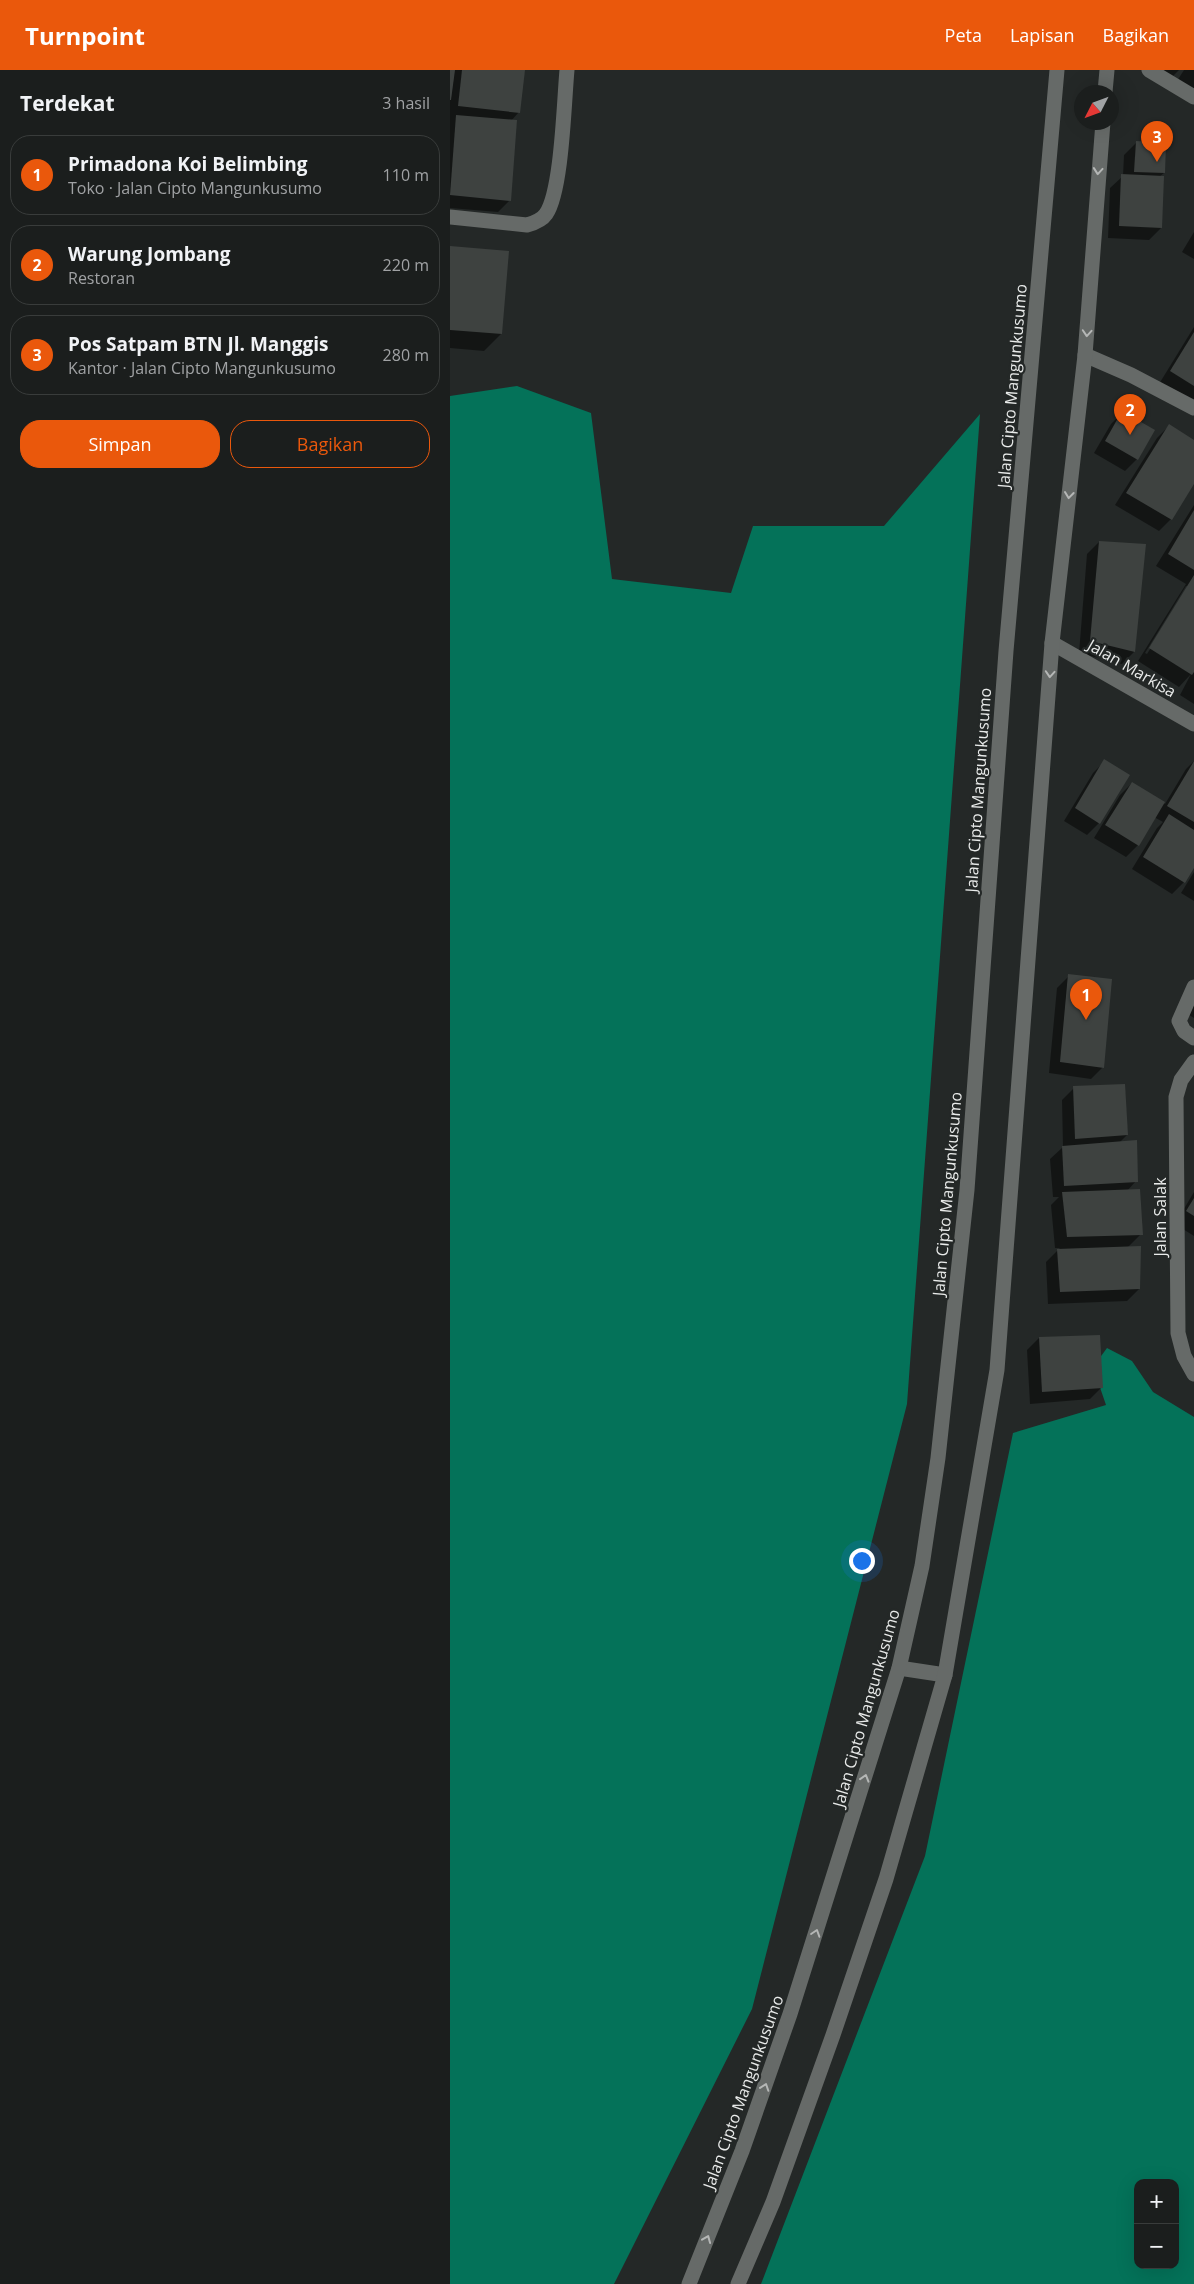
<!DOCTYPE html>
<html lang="id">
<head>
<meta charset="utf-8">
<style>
  body { margin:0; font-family:"Open Sans",sans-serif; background:#282b2a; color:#f1f3f6 }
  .controls { position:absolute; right:15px; bottom:15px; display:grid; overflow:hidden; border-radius:10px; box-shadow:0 5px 20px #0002 }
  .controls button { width:45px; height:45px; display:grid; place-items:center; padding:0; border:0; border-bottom:1px solid #393c3b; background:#1b1e1d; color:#f1f3f6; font:25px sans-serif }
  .compass { position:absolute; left:624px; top:15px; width:45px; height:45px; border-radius:50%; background:#1b1e1d; box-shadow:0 5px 20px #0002; rotate:228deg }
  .you { position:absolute; left:411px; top:1490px; width:18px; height:18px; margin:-12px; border:4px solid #fff; border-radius:50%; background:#1a73e8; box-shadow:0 0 0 8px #1a73e833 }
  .badge { display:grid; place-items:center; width:32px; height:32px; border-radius:50%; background:#ea580c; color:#fff; font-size:16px; font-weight:700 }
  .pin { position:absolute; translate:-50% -41px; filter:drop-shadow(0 1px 2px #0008) }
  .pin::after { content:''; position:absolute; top:26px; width:18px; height:15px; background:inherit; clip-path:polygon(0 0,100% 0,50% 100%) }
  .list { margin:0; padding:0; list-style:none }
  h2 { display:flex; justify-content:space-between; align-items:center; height:65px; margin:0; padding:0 20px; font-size:21px }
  h2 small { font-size:16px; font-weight:400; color:#a0a2a4 }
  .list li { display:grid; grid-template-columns:32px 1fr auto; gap:15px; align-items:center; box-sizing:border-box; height:80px; margin:0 10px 10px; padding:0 10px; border:1px solid #393c3b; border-radius:20px }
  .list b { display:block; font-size:19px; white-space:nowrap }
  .list p { margin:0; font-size:16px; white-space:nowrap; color:#a0a2a4 }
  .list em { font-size:16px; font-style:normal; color:#a0a2a4 }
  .actions { display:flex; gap:10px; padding:15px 20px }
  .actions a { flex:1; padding:11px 0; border:1px solid #ea580c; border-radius:20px; text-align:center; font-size:18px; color:#ea580c }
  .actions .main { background:#ea580c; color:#fff }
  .map { position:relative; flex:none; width:744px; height:2214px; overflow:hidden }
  header { display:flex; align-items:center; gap:30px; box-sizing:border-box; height:70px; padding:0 25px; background:#ea580c; color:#fff }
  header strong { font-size:24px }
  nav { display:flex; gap:28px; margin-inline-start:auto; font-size:18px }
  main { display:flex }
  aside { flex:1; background:#1b1e1d }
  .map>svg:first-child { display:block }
</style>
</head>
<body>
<header>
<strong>Turnpoint</strong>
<nav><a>Peta</a><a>Lapisan</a><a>Bagikan</a></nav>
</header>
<main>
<aside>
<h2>Terdekat<small>3 hasil</small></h2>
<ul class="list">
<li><span class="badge">1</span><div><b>Primadona Koi Belimbing</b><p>Toko · Jalan Cipto Mangunkusumo</p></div><em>110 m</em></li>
<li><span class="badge">2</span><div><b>Warung Jombang</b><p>Restoran</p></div><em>220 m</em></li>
<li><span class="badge">3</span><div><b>Pos Satpam BTN Jl. Manggis</b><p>Kantor · Jalan Cipto Mangunkusumo</p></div><em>280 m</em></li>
</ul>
<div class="actions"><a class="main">Simpan</a><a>Bagikan</a></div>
</aside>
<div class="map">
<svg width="744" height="2214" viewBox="0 0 744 2214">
  <rect width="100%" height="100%" fill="#242827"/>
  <!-- forest -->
  <g fill="#047259" fill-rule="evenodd">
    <polygon points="67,316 141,343 162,509 281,523 303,456 434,456 530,344 457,1334 302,1939 164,2214 0,2214 0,326"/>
    <path d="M657,1278L682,1291L703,1322L744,1347V2214H311L475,1786L563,1363L656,1335L643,1297ZM688,2113H725V2195H688Z"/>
  </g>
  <!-- shadow -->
  <g fill="#0007" fill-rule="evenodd">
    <polygon points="0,0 74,0 69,42 61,51 60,130 48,142 0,138"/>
    <polygon points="710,0 729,0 722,7"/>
    <polygon points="734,0 744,0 744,22 727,11"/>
    <polygon points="686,73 714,103 709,107 711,158 699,170 658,168 660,118 673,106 674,85"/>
    <polygon points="744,162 744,189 732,182"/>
    <polygon points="0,177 57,182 51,264 34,281 0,278"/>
    <polygon points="744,257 744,335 709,314"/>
    <polygon points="673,342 687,389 675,401 644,383 661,354"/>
    <polygon points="719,356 744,371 744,411 721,449 709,461 665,435 707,368"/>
    <path d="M744,435V634L730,625L741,604L729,617L688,591L736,514L706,496ZM736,516H739L697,584L695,583Z"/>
    <polygon points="649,472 684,582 672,594 629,583 637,484"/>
    <polygon points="655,691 649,753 637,765 614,751 643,703"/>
    <polygon points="744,691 744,796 734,812 722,824 682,799 707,758 713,752 704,747 688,775 676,787 644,768 670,725 682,713 715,734 736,699"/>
    <polygon points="744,802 744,831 731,823"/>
    <polygon points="619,906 653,997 641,1009 599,1003 607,918"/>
    <polygon points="744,919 744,948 731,940"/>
    <polygon points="624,1018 677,1065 669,1073 686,1111 677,1121 691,1164 678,1177 689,1219 677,1231 598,1234 596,1192 610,1178 605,1178 601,1135 609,1127 603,1127 600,1089 613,1077 612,1030"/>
    <polygon points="744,1122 744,1166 725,1154"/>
    <polygon points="589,1268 652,1317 640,1329 580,1334 577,1280"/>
  </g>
  <!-- building -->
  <g fill="#3e4240">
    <polygon points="0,0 5,0 1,30 0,30"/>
    <polygon points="12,0 75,0 70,43 8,36"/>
    <polygon points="6,45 67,50 61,131 0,125"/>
    <polygon points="686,71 716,73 715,103 684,102"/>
    <polygon points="671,104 714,106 712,158 669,156"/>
    <polygon points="0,176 59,181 52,264 0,260"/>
    <polygon points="744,262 744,316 720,301"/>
    <polygon points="672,341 705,360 688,390 655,371"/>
    <polygon points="719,354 744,370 744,414 722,450 676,423"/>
    <polygon points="744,440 744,500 718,484"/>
    <polygon points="649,471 696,474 685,582 640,571"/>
    <polygon points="744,505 744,602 742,605 699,578"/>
    <polygon points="654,689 680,705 650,754 625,738"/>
    <polygon points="744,691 744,752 717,736"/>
    <polygon points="682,712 715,732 689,776 655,755"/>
    <polygon points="719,744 744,760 744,798 735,813 693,787"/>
    <polygon points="618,904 662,909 654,998 610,992"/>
    <polygon points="675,1014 678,1065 625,1069 623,1016"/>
    <polygon points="687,1070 688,1112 614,1116 612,1076"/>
    <polygon points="690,1119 693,1165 617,1167 612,1122"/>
    <polygon points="744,1128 744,1146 736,1141"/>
    <polygon points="691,1176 690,1219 610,1222 607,1179"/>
    <polygon points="650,1265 653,1318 592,1322 589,1267"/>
  </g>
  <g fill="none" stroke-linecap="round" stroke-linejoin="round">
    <!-- minor -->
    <g stroke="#666a68" stroke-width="15">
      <polyline points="699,0 744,27"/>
      <polyline points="655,22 657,0"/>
      <path d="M0,147L77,155C84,153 92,150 96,144C112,121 114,31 117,0"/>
      <polyline points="635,285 681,305 744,338"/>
      <polyline points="602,573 744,654"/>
      <polyline points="744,917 729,951 734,961 744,968"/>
      <polyline points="744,992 731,1010 726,1027 728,1263 734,1286 744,1304"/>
      <polyline points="449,1598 495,1605"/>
      <polyline points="239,2214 292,2081 340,1944 449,1598 472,1496 488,1388 517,1120 556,581 607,0"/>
      <polyline points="288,2214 323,2132 383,1965 436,1809 495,1605 547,1300 602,573 635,285 653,52"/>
    </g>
  </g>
  <!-- one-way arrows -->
  <defs><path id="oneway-chevron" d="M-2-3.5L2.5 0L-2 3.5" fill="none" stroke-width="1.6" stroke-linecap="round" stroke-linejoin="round" transform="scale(1.25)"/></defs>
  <g stroke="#b5b7b6">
    <use href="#oneway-chevron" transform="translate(648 101) rotate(95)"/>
    <use href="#oneway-chevron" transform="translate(637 263) rotate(94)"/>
    <use href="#oneway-chevron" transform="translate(619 425) rotate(97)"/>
    <use href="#oneway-chevron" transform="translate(600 604) rotate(94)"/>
    <use href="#oneway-chevron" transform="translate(415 1708) rotate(-73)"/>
    <use href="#oneway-chevron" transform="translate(366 1863) rotate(-72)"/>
    <use href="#oneway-chevron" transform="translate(315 2017) rotate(-71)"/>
    <use href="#oneway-chevron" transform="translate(257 2169) rotate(-68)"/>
  </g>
  <g text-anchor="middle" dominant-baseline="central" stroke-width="4.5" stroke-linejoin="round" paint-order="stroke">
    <!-- street labels -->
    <g font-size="16" fill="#e9ebea" stroke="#242827">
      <text transform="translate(562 316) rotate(-85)">Jalan Cipto Mangunkusumo</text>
      <text transform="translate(682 598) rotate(30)">Jalan Markisa</text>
      <text transform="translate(528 720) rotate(-86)">Jalan Cipto Mangunkusumo</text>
      <text transform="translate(497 1124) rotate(-85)">Jalan Cipto Mangunkusumo</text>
      <text transform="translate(710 1147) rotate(-90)">Jalan Salak</text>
      <text transform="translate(416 1638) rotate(-74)">Jalan Cipto Mangunkusumo</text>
      <text transform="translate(293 2022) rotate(-70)">Jalan Cipto Mangunkusumo</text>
    </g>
  </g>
</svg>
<div class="controls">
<button>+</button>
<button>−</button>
</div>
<svg class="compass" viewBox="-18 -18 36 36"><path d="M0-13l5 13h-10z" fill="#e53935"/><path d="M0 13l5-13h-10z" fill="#a0a2a4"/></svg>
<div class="you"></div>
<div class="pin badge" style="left:636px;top:950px">1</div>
<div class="pin badge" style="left:680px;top:365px">2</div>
<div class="pin badge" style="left:707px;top:92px">3</div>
</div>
</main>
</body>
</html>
